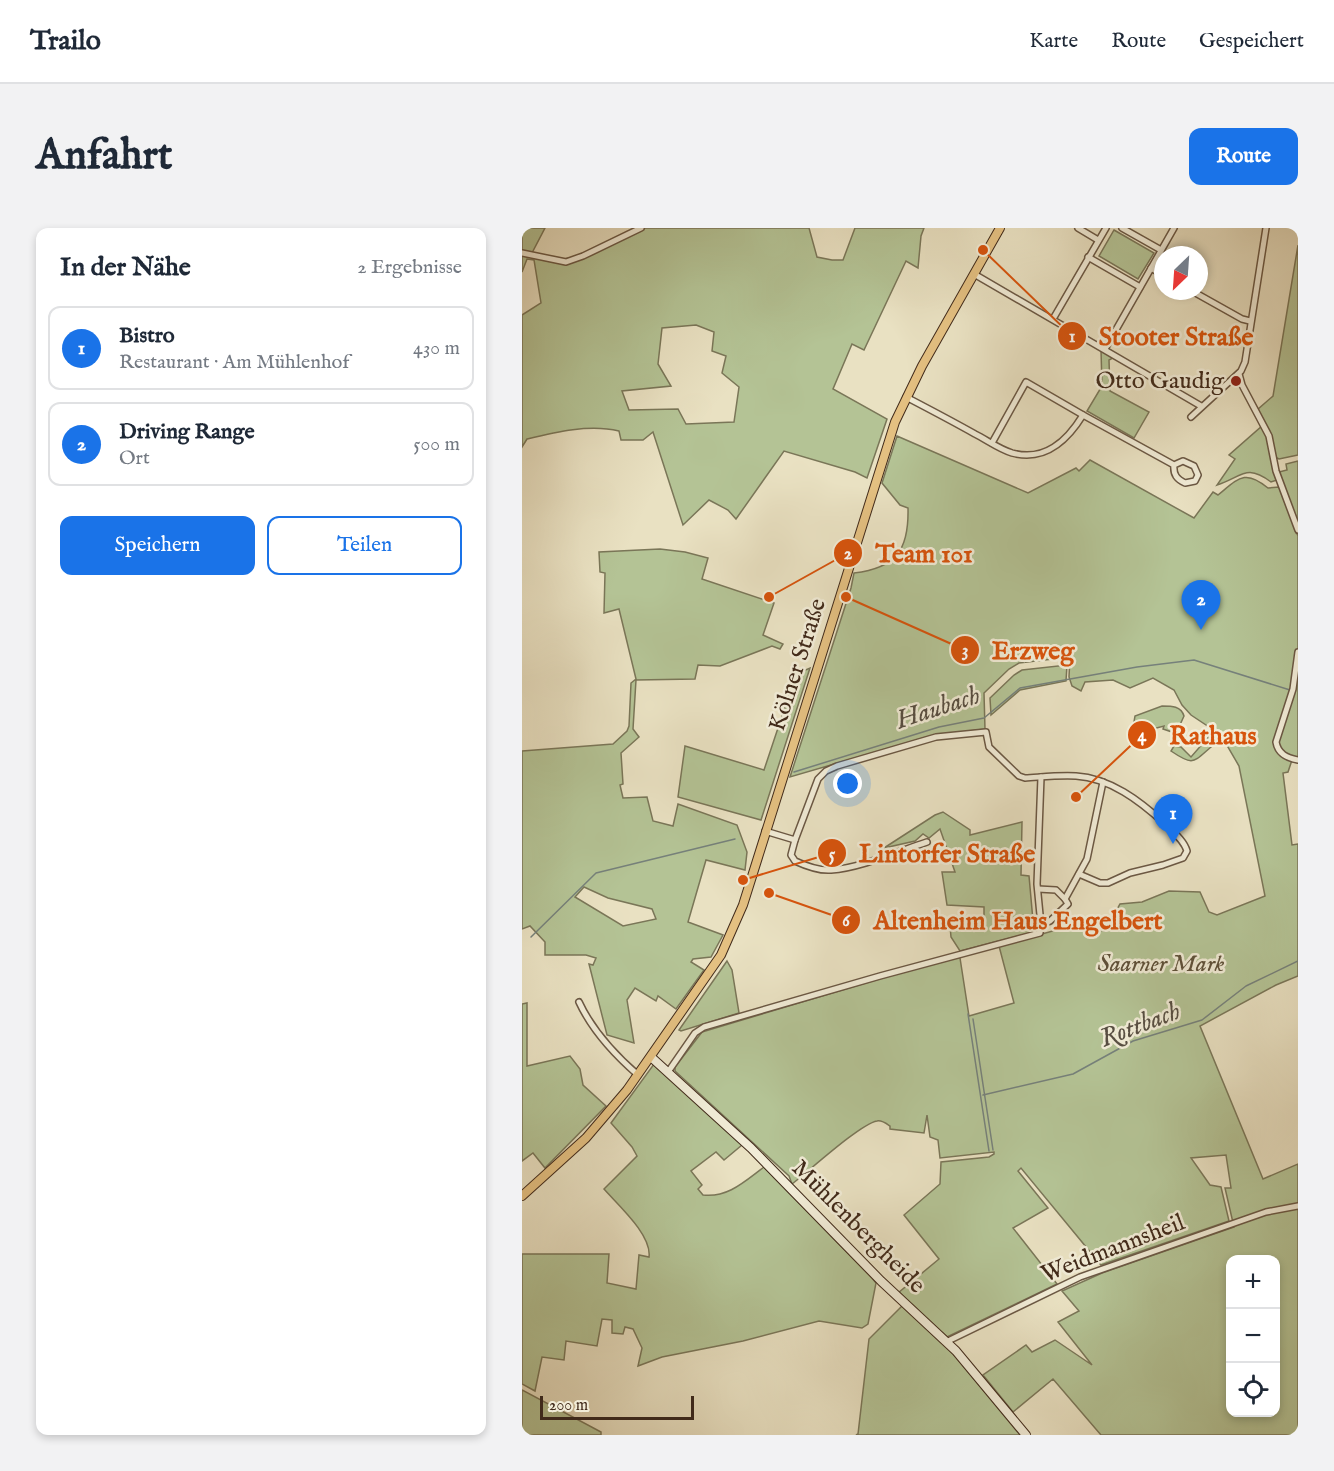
<!DOCTYPE html>
<html lang="de">
<head>
<meta charset="utf-8">
<style>
  body { margin:0; font-family:"IM FELL English",serif; background:#f2f2f3; color:#1f2937 }
  .controls { position:absolute; right:18px; bottom:18px; display:grid; overflow:hidden; border-radius:12px; box-shadow:0 3px 9px #0003 }
  .controls button { width:54px; height:54px; display:grid; place-items:center; padding:0; border:0; border-bottom:2px solid #e0e1e3; background:#fff; color:#1f2937; font:30px sans-serif }
  .compass { position:absolute; left:632px; top:18px; width:54px; height:54px; border-radius:50%; background:#fff; box-shadow:0 3px 9px #0003; rotate:205deg }
  .scale { position:absolute; left:18px; bottom:15px; width:154px; box-sizing:border-box; padding-left:6px; border:3px solid #412a1a; border-top:0; font-size:16px; line-height:21px; white-space:nowrap; color:#412a1a; -webkit-text-stroke:4px #f1ecd7; paint-order:stroke }
  .you { position:absolute; left:326px; top:556px; width:21px; height:21px; margin:-15px; border:4px solid #fff; border-radius:50%; background:#1a73e8; box-shadow:0 0 0 9px #1a73e833 }
  .badge { display:grid; place-items:center; width:39px; height:39px; border-radius:50%; background:#1a73e8; color:#fff; font-size:20px; font-weight:700 }
  .pin { position:absolute; translate:-50% -50px; filter:drop-shadow(0 2px 3px #0008) }
  .pin::after { content:''; position:absolute; top:32px; width:21px; height:18px; background:inherit; clip-path:polygon(0 0,100% 0,50% 100%) }
  .list { margin:0; padding:0; list-style:none }
  h2 { display:flex; justify-content:space-between; align-items:center; height:78px; margin:0; padding:0 24px; font-size:26px }
  h2 small { font-size:20px; font-weight:400; color:#747a83 }
  .list li { display:grid; grid-template-columns:39px 1fr auto; gap:18px; align-items:center; box-sizing:border-box; height:84px; margin:0 12px 12px; padding:0 12px; border:2px solid #e0e1e3; border-radius:12px }
  .list b { display:block; font-size:22px; white-space:nowrap }
  .list p { margin:0; font-size:20px; white-space:nowrap; color:#747a83 }
  .list em { font-size:20px; font-style:normal; color:#747a83 }
  .actions { display:flex; gap:12px; padding:18px 24px }
  .actions a { flex:1; padding:14px 0; border:2px solid #1a73e8; border-radius:12px; text-align:center; font-size:21px; color:#1a73e8 }
  .actions .main { background:#1a73e8; color:#fff }
  .icon { flex:none; width:33px; height:33px; fill:none; stroke:currentColor; stroke-width:2; stroke-linecap:round; stroke-linejoin:round }
  .map { position:relative; flex:none; width:776px; height:1207px; overflow:hidden; border-radius:12px }
  header { display:flex; align-items:center; gap:36px; box-sizing:border-box; height:84px; padding:0 30px; background:#fff; border-bottom:2px solid #e0e1e3 }
  header strong { font-size:28px }
  nav { display:flex; gap:33px; margin-inline-start:auto; font-size:21px }
  .intro { display:flex; align-items:center; justify-content:space-between; box-sizing:border-box; height:144px; padding:0 36px }
  h1 { margin:0; font-size:42px }
  .button { padding:15px 27px; border-radius:12px; background:#1a73e8; color:#fff; font-size:21px; font-weight:700 }
  main { display:flex; gap:36px; padding:0 36px }
  aside { flex:1; background:#fff; border-radius:12px; box-shadow:0 3px 9px #0003 }
  .map>svg:first-child { display:block }
</style>
</head>
<body>
<header>
<strong>Trailo</strong>
<nav><a>Karte</a><a>Route</a><a>Gespeichert</a></nav>
</header>
<div class="intro"><h1>Anfahrt</h1><a class="button">Route</a></div>
<main>
<aside>
<h2>In der Nähe<small>2 Ergebnisse</small></h2>
<ul class="list">
<li><span class="badge">1</span><div><b>Bistro</b><p>Restaurant · Am Mühlenhof</p></div><em>430 m</em></li>
<li><span class="badge">2</span><div><b>Driving Range</b><p>Ort</p></div><em>500 m</em></li>
</ul>
<div class="actions"><a class="main">Speichern</a><a>Teilen</a></div>
</aside>
<div class="map">
<svg width="776" height="1207" viewBox="0 0 776 1207">
  <rect width="100%" height="100%" fill="#e9e1c2"/>
  <filter id="stains"><feTurbulence type="fractalNoise" baseFrequency=".00333" numOctaves="4"/><feColorMatrix values="0 0 0 0 .2 0 0 0 0 .09 0 0 0 0 .02 0 0 0 .5 -.17"/></filter>
  <radialGradient id="worn" r=".72"><stop offset=".6" stop-color="#630" stop-opacity="0"/><stop offset="1" stop-color="#630" stop-opacity=".3"/></radialGradient>
  <!-- green -->
  <g fill="#b4c395" stroke="#7a7658" stroke-width="1.5" fill-rule="evenodd">
    <path d="M0,0H23L10,25L42,31L53,29L119,0H287L295,29L310,32H321L333,0H402L399,8L396,40L384,33L342,122L330,116L311,161L365,191L345,250L333,244L262,223L214,291L206,282L187,272L161,297L131,204L121,212H99L97,203C67,196 34,204 5,211L0,219V87L19,75L12,32L5,31L0,44ZM174,97L192,104L190,123L204,128L200,145L217,159L212,194L164,196L156,181L107,182L100,163L149,158L136,136L140,100Z"/>
    <polygon points="592,2 632,25 616,51 577,28"/>
    <polygon points="776,17 776,227 757,231 753,229 749,207 735,182 751,168"/>
    <polygon points="579,122 591,130 587,132 588,163 627,184 612,210 565,183 580,158"/>
    <path d="M740,198L745,207L755,252L749,254C724,235 720,249 695,257L713,231L707,227Z"/>
    <path d="M375,208L506,265L554,240L557,243L568,232L672,290L691,264L696,267C717,250 723,241 746,260L757,259L776,308V529H771L766,544L761,545L770,617L776,616V748L754,757L678,798L741,951L776,936V1207H579L531,1151L491,1184L461,1147L504,1117L510,1124L533,1112L570,1137L536,1094L557,1083L540,1063L580,1045L712,999L703,960H709L704,927L669,930L688,957L699,959L707,993L579,1037L499,940L496,943L526,980L491,1000L535,1056L425,1109L376,1065L417,1031L382,987L418,956L419,934L467,929L472,926V924L418,930L416,912L408,909L405,887L402,905L368,901V898C365,896 360,892 355,893C338,896 286,944 270,956L267,948L153,843V839L180,804L434,728L438,730L447,788L492,775L477,718L545,699L583,703L598,676L620,674L647,663L678,664L687,684L695,687L743,668L717,538L699,507L669,487L660,477L652,462L631,450L608,460L591,452L563,454L559,463L550,458L547,449L548,429L497,435L487,441L462,465L463,501L408,508L268,549L329,360L332,345C375,340 387,321 386,280L378,277L360,255ZM708,1032H754V1184H708Z"/>
    <polygon points="776,233 776,295 757,244 765,242 764,236"/>
    <path d="M138,321L163,324L186,330L180,351L252,375L241,407L261,416L258,421L250,418L198,438L176,437L173,451L114,452L111,501L117,509L99,525L101,556L98,557L101,570L125,569L131,593L151,598L156,576L215,597L225,624L223,642L184,632L166,694L201,707L189,729L171,731L169,734L182,742L154,781L136,768L134,773L113,760L105,772L112,815L85,807L67,736L71,737L74,730L64,727H23V714L8,698L0,701V523L91,516L105,503L107,498L109,455L114,451L97,381L82,385L83,345L78,344L77,324ZM62,659L86,670L130,681L134,691L101,698L53,669Z"/>
    <polygon points="545,437 544,453 498,462 469,487 468,470 492,447 500,442"/>
    <polygon points="288,440 239,592 156,569 163,518 242,542 274,446"/>
    <path d="M640,478C650,478 659,478 662,488L657,499H653L650,504L641,501L642,498L615,505L619,499L612,494L613,488Z"/>
    <path d="M690,505L696,509L692,512L694,515C671,533 674,540 649,523L652,518L659,519L669,529Z"/>
    <polygon points="421,584 448,602 448,607 500,594 499,647 507,648 512,704 438,723 429,709 428,698 462,690 462,679 425,677 420,644 433,644 418,601 407,610 401,606 393,613 362,620 413,587"/>
    <polygon points="205,733 210,742 217,785 159,803 157,802"/>
    <polygon points="5,775 5,838 48,828 58,841 61,857 84,878 23,940 11,925 0,933 0,776"/>
    <path d="M132,836L220,917L202,932L194,924L169,943L180,957L176,961L181,967C206,970 223,953 242,939L350,1050L354,1055L346,1096L340,1100L297,1093L221,1113L140,1129L116,1138L120,1120L111,1101L103,1099L101,1106L90,1105V1092L80,1091L75,1118L44,1113L42,1132L20,1129L13,1163L0,1156V1026H87L85,1055L114,1061L117,1027L127,1029C130,1007 96,977 82,961L115,928L110,919L89,895Z"/>
    <polygon points="380,1078 423,1116 498,1207 334,1207 336,1206 347,1111"/>
    <polygon points="0,1162 79,1204 79,1207 0,1207"/>
  </g>
  <g fill="none" stroke-linecap="round" stroke-linejoin="round">
    <!-- stream -->
    <g stroke="#76817b" stroke-width="1.5">
      <polyline points="272,544 417,499 462,490 498,460 615,439 672,432 768,462"/>
      <polyline points="9,709 74,645 213,611"/>
      <polyline points="446,786 467,923"/>
      <polyline points="451,791 471,922"/>
      <polyline points="461,867 551,846 611,813 680,792 724,758 776,733"/>
    </g>
    <defs>
      <g id="street">
        <polyline points="556,0 576,12"/>
        <polyline points="600,0 639,22"/>
        <polyline points="0,25 44,34 61,28 119,0"/>
        <polyline points="566,29 618,59"/>
        <polyline points="629,40 641,47"/>
        <polyline points="452,46 679,178"/>
        <polyline points="670,63 720,91 728,93"/>
        <polyline points="531,91 584,0"/>
        <polyline points="583,121 652,0"/>
        <polyline points="717,146 720,157 747,208 754,243 776,302"/>
        <path d="M384,169C407,181 430,193 453,206C465,212 477,221 490,225C523,234 545,213 561,187L652,237C651,247 655,251 663,255L673,253L676,247L672,238L661,233L652,237"/>
        <polyline points="669,189 719,143 723,134 744,0"/>
        <polyline points="470,215 504,154 561,187"/>
        <path d="M776,424L771,461L754,514C756,526 765,530 776,532"/>
        <path d="M243,603L273,612L296,551L304,543L315,538L414,509L464,504L467,519L497,548L503,550C520,549 537,547 554,548C588,550 618,573 642,595C650,603 662,612 665,623L661,630L641,637L608,645L586,655H578L557,646"/>
        <path d="M273,612L269,627L273,633C284,638 297,643 309,642C338,640 377,623 405,614"/>
        <polyline points="516,661 534,662 543,671"/>
        <polyline points="519,697 528,693 546,676 543,671 565,631 581,554"/>
        <path d="M57,774C70,802 93,827 116,847"/>
        <polyline points="146,844 173,805 182,799 358,748 518,705 519,697 515,656 519,549"/>
        <polyline points="424,1114 558,1049 744,984 776,978"/>
      </g>
      <polyline id="secondary" points="129,829 229,920 359,1053 434,1123 504,1207"/>
      <polyline id="primary" points="0,968 64,910 105,862 199,727 221,677 373,194 400,138 478,0"/>
    </defs>
    <!-- street casing -->
    <use href="#street" stroke="#6b5844" stroke-width="8"/>
    <!-- secondary casing -->
    <use href="#secondary" stroke="#412a1a" stroke-width="10"/>
    <!-- primary casing -->
    <use href="#primary" stroke="#412a1a" stroke-width="10"/>
    <!-- street -->
    <use href="#street" stroke="#f1ecd7" stroke-width="5"/>
    <!-- secondary -->
    <use href="#secondary" stroke="#f1ecd7" stroke-width="8"/>
    <!-- primary -->
    <use href="#primary" stroke="#e4c081" stroke-width="8"/>
  </g>
  <!-- markers -->
  <circle fill="#8f2418" stroke="#f1ecd7" stroke-width="2" cx="714" cy="153" r="6"/>
  <g text-anchor="middle" dominant-baseline="central" stroke-width="5" stroke-linejoin="round" paint-order="stroke">
    <!-- poi labels -->
    <g font-size="24" fill="#412a1a" stroke="#f1ecd7" text-anchor="end">
      <text x="702" y="153">Otto Gaudig</text>
    </g>
    <!-- street labels -->
    <g font-size="24" fill="#412a1a" stroke="#f1ecd7">
      <text transform="translate(276 437) rotate(-72)">Kölner Straße</text>
      <text transform="translate(336 999) rotate(45)">Mühlenbergheide</text>
      <text transform="translate(591 1021) rotate(-21)">Weidmannsheil</text>
    </g>
    <!-- park labels -->
    <g font-size="24" font-style="italic" fill="#5e5039" stroke="#f1ecd7">
      <text x="639" y="736">Saarner Mark</text>
    </g>
    <!-- water labels -->
    <g font-size="26" font-style="italic" fill="#574e42" stroke="#f1ecd7">
      <text transform="translate(416 480) rotate(-18)">Haubach</text>
      <text transform="translate(618 797) rotate(-21)">Rottbach</text>
    </g>
  </g>
  <!-- callouts -->
  <path fill="none" stroke="#d7540d" stroke-width="2" d="M461 22L550 108M247 369L326 325M324 369L443 422M554 569L620 507M221 652L310 625M247 665L324 692"/>
  <g fill="#d7540d" stroke="#f1ecd7" stroke-width="2">
    <circle cx="461" cy="22" r="6"/>
    <circle cx="247" cy="369" r="6"/>
    <circle cx="324" cy="369" r="6"/>
    <circle cx="554" cy="569" r="6"/>
    <circle cx="221" cy="652" r="6"/>
    <circle cx="247" cy="665" r="6"/>
    <circle cx="550" cy="108" r="15"/>
    <circle cx="326" cy="325" r="15"/>
    <circle cx="443" cy="422" r="15"/>
    <circle cx="620" cy="507" r="15"/>
    <circle cx="310" cy="625" r="15"/>
    <circle cx="324" cy="692" r="15"/>
  </g>
  <g font-size="18" text-anchor="middle" font-weight="bold" fill="#fff">
    <text x="550" y="114">1</text>
    <text x="326" y="331">2</text>
    <text x="443" y="428">3</text>
    <text x="620" y="513">4</text>
    <text x="310" y="632">5</text>
    <text x="324" y="698">6</text>
  </g>
  <g font-size="26" text-anchor="middle" font-weight="bold" fill="#d7540d" stroke="#f1ecd7" stroke-width="5" stroke-linejoin="round" paint-order="stroke">
    <text x="654" y="117">Stooter Straße</text>
    <text x="402" y="334">Team 101</text>
    <text x="511" y="431">Erzweg</text>
    <text x="691" y="516">Rathaus</text>
    <text x="425" y="634">Lintorfer Straße</text>
    <text x="496" y="701">Altenheim Haus Engelbert</text>
  </g>
  <rect width="100%" height="100%" filter="url(#stains)"/>
  <rect width="100%" height="100%" fill="url(#worn)"/>
</svg>
<div class="controls">
<button>+</button>
<button>−</button>
<button><svg class="icon" aria-label="locate" viewBox="0 0 24 24"><circle cx="12" cy="12" r="6"/><path d="M12 2v4M12 18v4M2 12h4M18 12h4"/></svg></button>
</div>
<svg class="compass" viewBox="-18 -18 36 36"><path d="M0-13l5 13h-10z" fill="#e53935"/><path d="M0 13l5-13h-10z" fill="#747a83"/></svg>
<div class="scale">200 m</div>
<div class="you"></div>
<div class="pin badge" style="left:651px;top:616px">1</div>
<div class="pin badge" style="left:679px;top:402px">2</div>
</div>
</main>
</body>
</html>
